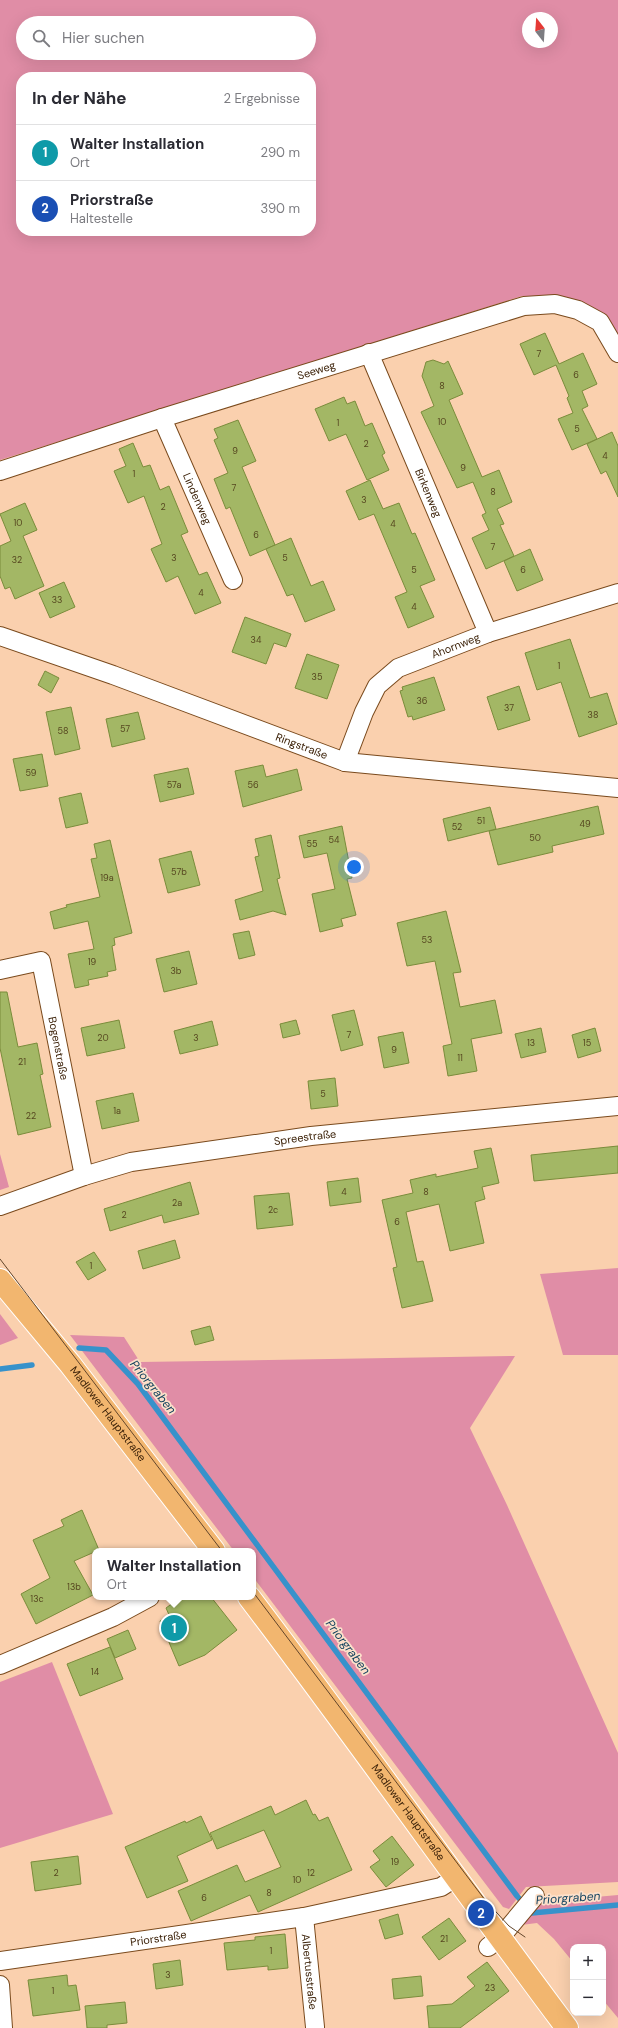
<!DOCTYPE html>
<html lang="de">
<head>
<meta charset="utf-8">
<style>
  body { margin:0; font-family:"DM Sans",sans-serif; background:#f2f2f3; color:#2b2b33 }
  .controls { position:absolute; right:12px; bottom:12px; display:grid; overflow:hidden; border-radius:8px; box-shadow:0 4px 16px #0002 }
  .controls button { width:36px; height:36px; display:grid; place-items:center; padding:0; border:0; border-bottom:1px solid #e1e1e2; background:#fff; color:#2b2b33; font:20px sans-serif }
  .compass { position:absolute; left:522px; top:12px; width:36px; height:36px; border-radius:50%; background:#fff; box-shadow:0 4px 16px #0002; rotate:343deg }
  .you { position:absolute; left:354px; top:867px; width:14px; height:14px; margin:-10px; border:3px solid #fff; border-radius:50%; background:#1a73e8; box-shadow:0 0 0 6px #1a73e833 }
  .badge { display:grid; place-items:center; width:26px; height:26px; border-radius:50%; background:#d93025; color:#fff; font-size:13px; font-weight:700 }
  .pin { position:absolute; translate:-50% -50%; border:2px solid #fff; box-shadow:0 1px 4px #0006 }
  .popup { position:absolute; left:92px; top:1548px; width:164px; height:52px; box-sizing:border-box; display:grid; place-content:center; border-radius:8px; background:#fff; filter:drop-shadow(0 1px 3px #0005); font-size:13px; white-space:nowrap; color:#7c7c81 }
  .popup b { font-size:15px; color:#2b2b33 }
  .popup::after { content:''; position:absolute; left:50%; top:100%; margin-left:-8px; border:8px solid transparent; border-top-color:#fff }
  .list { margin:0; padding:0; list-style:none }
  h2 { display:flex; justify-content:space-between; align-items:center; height:52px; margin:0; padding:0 16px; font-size:17px }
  h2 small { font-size:13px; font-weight:400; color:#7c7c81 }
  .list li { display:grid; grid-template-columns:26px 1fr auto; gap:12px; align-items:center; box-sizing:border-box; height:56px; padding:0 16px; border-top:1px solid #e1e1e2 }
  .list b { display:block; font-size:15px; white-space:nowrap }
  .list p { margin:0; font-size:13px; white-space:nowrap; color:#7c7c81 }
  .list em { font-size:13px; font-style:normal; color:#7c7c81 }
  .icon { flex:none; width:22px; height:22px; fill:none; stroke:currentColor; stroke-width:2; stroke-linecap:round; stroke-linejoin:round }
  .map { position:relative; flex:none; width:618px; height:2028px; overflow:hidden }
  .search { position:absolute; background:#fff; box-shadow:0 4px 16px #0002; left:16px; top:16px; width:300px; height:44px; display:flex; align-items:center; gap:10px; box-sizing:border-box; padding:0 14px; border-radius:22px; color:#7c7c81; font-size:15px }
  .panel { position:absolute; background:#fff; box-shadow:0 4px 16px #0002; left:16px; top:72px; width:300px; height:164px; border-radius:16px }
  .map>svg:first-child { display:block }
</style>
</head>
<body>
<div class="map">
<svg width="618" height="2028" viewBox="0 0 618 2028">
  <rect width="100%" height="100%" fill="#fad0ae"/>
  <!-- green -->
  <g fill="#e08da6" fill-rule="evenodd">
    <path d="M0,0H618V335L559,296H522L0,460ZM528,18H552V42H528ZM23,23H309V53H23ZM21,77H311V231H21Z"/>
    <polygon points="0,1154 9,1187 0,1190"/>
    <polygon points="618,1268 618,1355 563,1355 540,1274"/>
    <polygon points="0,1314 18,1338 0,1345"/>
    <polygon points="70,1335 124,1337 140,1362 515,1356 470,1428 507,1505 618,1753 618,1882 526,1887 509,1909 503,1907 253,1577 253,1551 234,1551"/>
    <polygon points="52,1662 113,1814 0,1848 0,1682"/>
    <polygon points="618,1895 618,2018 603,2000 603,1947 573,1947 573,1962 554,1939 537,1923 521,1925 540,1902"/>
  </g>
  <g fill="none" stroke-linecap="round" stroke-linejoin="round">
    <!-- stream -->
    <g stroke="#3792cb" stroke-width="5.5">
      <polyline points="79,1348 106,1350 138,1384 517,1896 532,1913 618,1905"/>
      <polyline points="0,1369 32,1365"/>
    </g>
  </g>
  <!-- building -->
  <g fill="#a3b765" stroke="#7a8c3b">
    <polygon points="545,333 559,364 583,353 597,384 582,391 588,406 582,409 597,439 572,450 558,419 573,413 567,398 569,396 556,365 534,375 520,344"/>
    <polygon points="433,360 444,364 448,361 463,394 449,400 482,477 499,470 512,502 497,509 504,524 500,525 514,556 486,569 472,538 489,530 482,515 486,513 473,482 457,488 421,412 434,406 422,376 426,362"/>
    <polygon points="344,397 347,404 355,401 365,426 372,423 385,453 382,455 389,470 367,480 346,434 329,441 315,409"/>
    <polygon points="238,420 256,461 242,467 275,545 250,556 230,507 226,509 214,479 228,473 214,440 218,438 214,429"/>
    <polygon points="612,432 618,446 618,497 606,471 601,474 587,444"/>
    <polygon points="133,443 143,467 150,465 160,490 169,486 188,532 181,535 199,575 207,572 221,603 195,614 178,576 166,582 151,549 162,544 144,496 128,503 114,471 126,466 119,449"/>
    <polygon points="370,480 383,509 399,503 412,534 415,533 435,580 420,586 434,617 408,628 395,597 407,592 374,514 359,520 346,491"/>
    <polygon points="25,503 37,530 23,536 44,586 15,599 10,587 5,589 0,576 0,546 11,541 0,514"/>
    <polygon points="291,538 311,586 323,581 335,610 305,622 293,594 287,596 266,549"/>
    <polygon points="530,549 543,580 517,591 504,561"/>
    <polygon points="64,582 75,607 50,618 39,593"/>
    <polygon points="245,617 291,634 286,647 274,643 266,664 232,652"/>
    <polygon points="570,639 590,698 607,693 617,724 579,737 561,682 537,690 525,653"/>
    <polygon points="307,654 339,665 327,699 295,688"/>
    <polygon points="45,671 59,678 51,693 38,685"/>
    <polygon points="434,677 445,710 413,720 412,716 408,717 400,691 403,690 402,687"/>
    <polygon points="519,686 530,720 498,730 487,697"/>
    <polygon points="71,707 80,749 55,755 46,712"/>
    <polygon points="138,712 145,739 112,747 106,719"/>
    <polygon points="42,754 48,786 20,791 13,759"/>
    <polygon points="263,765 266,777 297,769 302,790 243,807 235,771"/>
    <polygon points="188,768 194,794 160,802 154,775"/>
    <polygon points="81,793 88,823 66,828 59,798"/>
    <polygon points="598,806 604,834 552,846 553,852 498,865 489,831"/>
    <polygon points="490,807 496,829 448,841 443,819"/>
    <polygon points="342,826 352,878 347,879 356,915 341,919 343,926 320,932 312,894 335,889 327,853 304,858 299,836"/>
    <polygon points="271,835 280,878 277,879 286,915 273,911 240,920 235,900 263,891 255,857 259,856 255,839"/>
    <polygon points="110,840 132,933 114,938 115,945 112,946 116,970 107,972 108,976 88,980 89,985 75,988 68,954 94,949 88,921 54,929 50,912 67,907 66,905 100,897 91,859 97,858 94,844"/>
    <polygon points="191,851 200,885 168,893 159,859"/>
    <polygon points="446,911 461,972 453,973 460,1007 495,1000 502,1033 471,1039 477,1071 448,1076 443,1046 452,1044 435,961 407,966 397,923"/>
    <polygon points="249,931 255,955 239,959 233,934"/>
    <polygon points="189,951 197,984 164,992 156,959"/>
    <polygon points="0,992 7,992 18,1047 37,1043 43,1074 40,1075 51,1127 18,1135 0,1048"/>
    <polygon points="354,1010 363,1045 341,1051 332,1015"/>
    <polygon points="119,1020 125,1048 87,1056 81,1028"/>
    <polygon points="296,1020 300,1034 283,1038 280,1024"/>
    <polygon points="212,1021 218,1045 180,1054 174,1031"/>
    <polygon points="541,1028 546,1052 521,1058 515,1034"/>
    <polygon points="595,1028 601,1051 578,1058 572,1035"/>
    <polygon points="403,1032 409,1063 384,1068 378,1037"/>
    <polygon points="335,1078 338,1106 311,1109 308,1081"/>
    <polygon points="133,1093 139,1121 102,1129 96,1101"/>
    <polygon points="618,1146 618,1173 534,1181 531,1155"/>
    <polygon points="491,1148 499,1183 482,1187 485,1199 475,1202 484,1243 450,1251 439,1204 406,1212 417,1262 423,1261 433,1301 402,1308 393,1268 397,1267 382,1200 413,1193 410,1180 436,1174 436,1177 478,1168 474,1151"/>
    <polygon points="358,1178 361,1202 330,1206 327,1182"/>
    <polygon points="190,1182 199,1214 164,1223 162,1215 110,1231 104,1209"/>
    <polygon points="289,1193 293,1225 257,1229 254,1196"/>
    <polygon points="175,1240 180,1258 143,1269 138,1251"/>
    <polygon points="94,1252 106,1270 88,1280 76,1262"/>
    <polygon points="210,1326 214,1340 195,1345 191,1331"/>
    <polygon points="82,1510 99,1550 74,1561 93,1595 36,1624 21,1594 50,1578 33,1540 64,1526 61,1520"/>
    <polygon points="181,1597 211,1597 237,1630 205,1655 179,1666 160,1621 170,1617 166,1608"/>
    <polygon points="128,1630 136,1649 115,1658 107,1639"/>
    <polygon points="110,1647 123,1679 80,1696 67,1664"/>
    <polygon points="306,1800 313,1815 315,1814 319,1821 328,1817 352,1870 258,1912 250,1895 191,1921 178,1891 237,1865 245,1882 281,1867 264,1830 217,1849 210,1833 271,1806 275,1815"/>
    <polygon points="201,1816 212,1840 177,1856 188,1881 147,1898 125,1847 185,1821 186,1823"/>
    <polygon points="392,1836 414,1865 386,1887 370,1867 380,1860 373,1851"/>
    <polygon points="78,1856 81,1884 35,1891 31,1862"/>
    <polygon points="398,1914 403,1934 385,1939 379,1920"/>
    <polygon points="449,1918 466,1941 439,1960 422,1937"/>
    <polygon points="285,1934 288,1968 268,1970 268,1966 227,1970 224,1943 255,1940 255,1937"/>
    <polygon points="180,1960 183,1985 156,1989 153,1964"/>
    <polygon points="487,1962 509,1991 460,2028 429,2028 427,2006 452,2004 475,1986 467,1977"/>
    <polygon points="67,1975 68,1986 76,1985 80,2010 33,2016 28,1980"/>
    <polygon points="421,1976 423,1996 394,1999 392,1979"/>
    <polygon points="125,2002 127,2023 107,2025 107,2028 87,2028 85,2006"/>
  </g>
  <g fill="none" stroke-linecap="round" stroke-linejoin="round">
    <defs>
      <g id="minor">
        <path id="s1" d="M369,353L488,633"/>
        <path id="s2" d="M162,418L233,580"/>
        <path id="s3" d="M0,471L162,418L524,306L555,304L578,310L600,322L618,353"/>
        <path id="s4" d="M0,636L113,675L345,762L618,788"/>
        <path id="s5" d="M345,762L364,712L377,686L398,668L488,633L618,593"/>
        <path id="s6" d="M0,970L41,961L84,1176"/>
        <path id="s7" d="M0,1206L84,1176L131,1162L311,1136L618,1106"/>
        <polyline points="0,1665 113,1617 150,1597"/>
        <path id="s8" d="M304,1917L315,2027"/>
        <polyline points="488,1947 500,1938 535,1896"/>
        <path id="s9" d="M0,1961L304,1917L441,1887L455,1878"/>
        <polyline points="0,1985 3,2028"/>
      </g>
      <g id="major">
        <path id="s10" d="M0,1280L70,1364L214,1551"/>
        <path id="s11" d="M249,1597C357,1739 460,1885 567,2028"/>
      </g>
    </defs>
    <!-- minor casing -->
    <use href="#minor" stroke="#7a4a1d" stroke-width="20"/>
    <!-- major casing -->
    <use href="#major" stroke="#fff" stroke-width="24"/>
    <!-- minor -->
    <use href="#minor" stroke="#fff" stroke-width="18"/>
    <!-- major -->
    <use href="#major" stroke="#f2b66f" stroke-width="22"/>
    <!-- tram -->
    <g stroke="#63462b" stroke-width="1">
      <polyline points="0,1259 222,1551"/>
      <polyline points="253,1592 485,1900 509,1926 525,1937"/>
    </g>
  </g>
  <g text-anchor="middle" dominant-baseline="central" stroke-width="3.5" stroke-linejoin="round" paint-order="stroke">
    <!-- number labels -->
    <g font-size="9" fill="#564720">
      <text x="539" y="354">7</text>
      <text x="576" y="375">6</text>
      <text x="442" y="386">8</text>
      <text x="442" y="422">10</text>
      <text x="338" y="423">1</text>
      <text x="577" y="429">5</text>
      <text x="366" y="444">2</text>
      <text x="235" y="451">9</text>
      <text x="605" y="456">4</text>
      <text x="463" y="468">9</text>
      <text x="134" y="474">1</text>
      <text x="234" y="488">7</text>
      <text x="493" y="492">8</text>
      <text x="364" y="500">3</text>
      <text x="163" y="507">2</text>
      <text x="18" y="523">10</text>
      <text x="393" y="524">4</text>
      <text x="256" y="535">6</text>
      <text x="493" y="547">7</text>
      <text x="174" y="558">3</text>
      <text x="285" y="558">5</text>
      <text x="17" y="560">32</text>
      <text x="414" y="570">5</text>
      <text x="523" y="570">6</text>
      <text x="201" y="593">4</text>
      <text x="57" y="600">33</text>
      <text x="414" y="607">4</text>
      <text x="256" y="640">34</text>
      <text x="559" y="666">1</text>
      <text x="317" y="677">35</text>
      <text x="422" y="701">36</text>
      <text x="509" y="708">37</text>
      <text x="593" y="715">38</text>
      <text x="125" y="729">57</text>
      <text x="63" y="731">58</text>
      <text x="31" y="773">59</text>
      <text x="174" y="785">57a</text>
      <text x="253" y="785">56</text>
      <text x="481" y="821">51</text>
      <text x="585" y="824">49</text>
      <text x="457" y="827">52</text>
      <text x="535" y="838">50</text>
      <text x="334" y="840">54</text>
      <text x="312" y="844">55</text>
      <text x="179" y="872">57b</text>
      <text x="107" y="878">19a</text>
      <text x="427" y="940">53</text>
      <text x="92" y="962">19</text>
      <text x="176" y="971">3b</text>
      <text x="349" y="1035">7</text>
      <text x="103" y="1038">20</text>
      <text x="196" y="1038">3</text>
      <text x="531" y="1043">13</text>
      <text x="587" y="1043">15</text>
      <text x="394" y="1050">9</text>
      <text x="460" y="1058">11</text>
      <text x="22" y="1062">21</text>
      <text x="323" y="1094">5</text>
      <text x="117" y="1111">1a</text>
      <text x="31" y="1116">22</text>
      <text x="344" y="1192">4</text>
      <text x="426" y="1192">8</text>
      <text x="177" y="1203">2a</text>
      <text x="273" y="1210">2c</text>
      <text x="124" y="1215">2</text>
      <text x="397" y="1222">6</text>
      <text x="91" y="1266">1</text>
      <text x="74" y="1587">13b</text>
      <text x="37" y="1599">13c</text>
      <text x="95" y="1672">14</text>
      <text x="395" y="1862">19</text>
      <text x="56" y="1873">2</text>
      <text x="311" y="1873">12</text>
      <text x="297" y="1880">10</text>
      <text x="269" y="1893">8</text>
      <text x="204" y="1898">6</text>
      <text x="444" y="1939">21</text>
      <text x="271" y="1951">1</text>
      <text x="168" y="1975">3</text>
      <text x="490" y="1988">23</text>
      <text x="53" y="1991">1</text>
    </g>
    <!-- street labels -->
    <g font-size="11" fill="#3c2209" stroke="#fde0ca">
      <text stroke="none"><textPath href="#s3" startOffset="332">Seeweg</textPath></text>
      <text stroke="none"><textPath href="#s1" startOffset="152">Birkenweg</textPath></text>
      <text stroke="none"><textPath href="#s2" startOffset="88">Lindenweg</textPath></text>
      <text stroke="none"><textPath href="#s5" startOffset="172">Ahornweg</textPath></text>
      <text stroke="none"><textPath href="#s4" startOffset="321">Ringstraße</textPath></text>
      <text stroke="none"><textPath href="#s6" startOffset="131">Bogenstraße</textPath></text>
      <text stroke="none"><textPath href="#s7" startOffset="314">Spreestraße</textPath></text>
      <text stroke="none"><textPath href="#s10" startOffset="172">Madlower Hauptstraße</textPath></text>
      <text stroke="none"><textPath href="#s11" startOffset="268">Madlower Hauptstraße</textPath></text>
      <text stroke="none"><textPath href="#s9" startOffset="160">Priorstraße</textPath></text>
      <text stroke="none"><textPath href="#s8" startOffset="55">Albertusstraße</textPath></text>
    </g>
    <!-- water labels -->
    <g font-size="12" font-style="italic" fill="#0c3e5c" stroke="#fde0ca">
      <text transform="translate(153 1387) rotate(51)">Priorgraben</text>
      <text transform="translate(348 1647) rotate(53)">Priorgraben</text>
      <text transform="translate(568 1898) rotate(-4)">Priorgraben</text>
    </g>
  </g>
</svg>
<div class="controls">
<button>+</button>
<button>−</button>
</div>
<svg class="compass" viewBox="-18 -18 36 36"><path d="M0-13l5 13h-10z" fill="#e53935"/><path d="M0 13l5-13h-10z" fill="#7c7c81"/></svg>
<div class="you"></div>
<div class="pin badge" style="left:174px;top:1628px;background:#0f9aa8">1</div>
<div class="popup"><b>Walter Installation</b>Ort</div>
<div class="pin badge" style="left:481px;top:1913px;background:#1a4fb4">2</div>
<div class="search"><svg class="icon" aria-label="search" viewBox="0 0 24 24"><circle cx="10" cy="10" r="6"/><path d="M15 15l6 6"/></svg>Hier suchen</div>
<section class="panel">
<h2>In der Nähe<small>2 Ergebnisse</small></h2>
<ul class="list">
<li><span class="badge" style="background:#0f9aa8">1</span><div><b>Walter Installation</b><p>Ort</p></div><em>290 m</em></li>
<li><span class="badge" style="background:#1a4fb4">2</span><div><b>Priorstraße</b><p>Haltestelle</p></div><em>390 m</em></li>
</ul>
</section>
</div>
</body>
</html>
